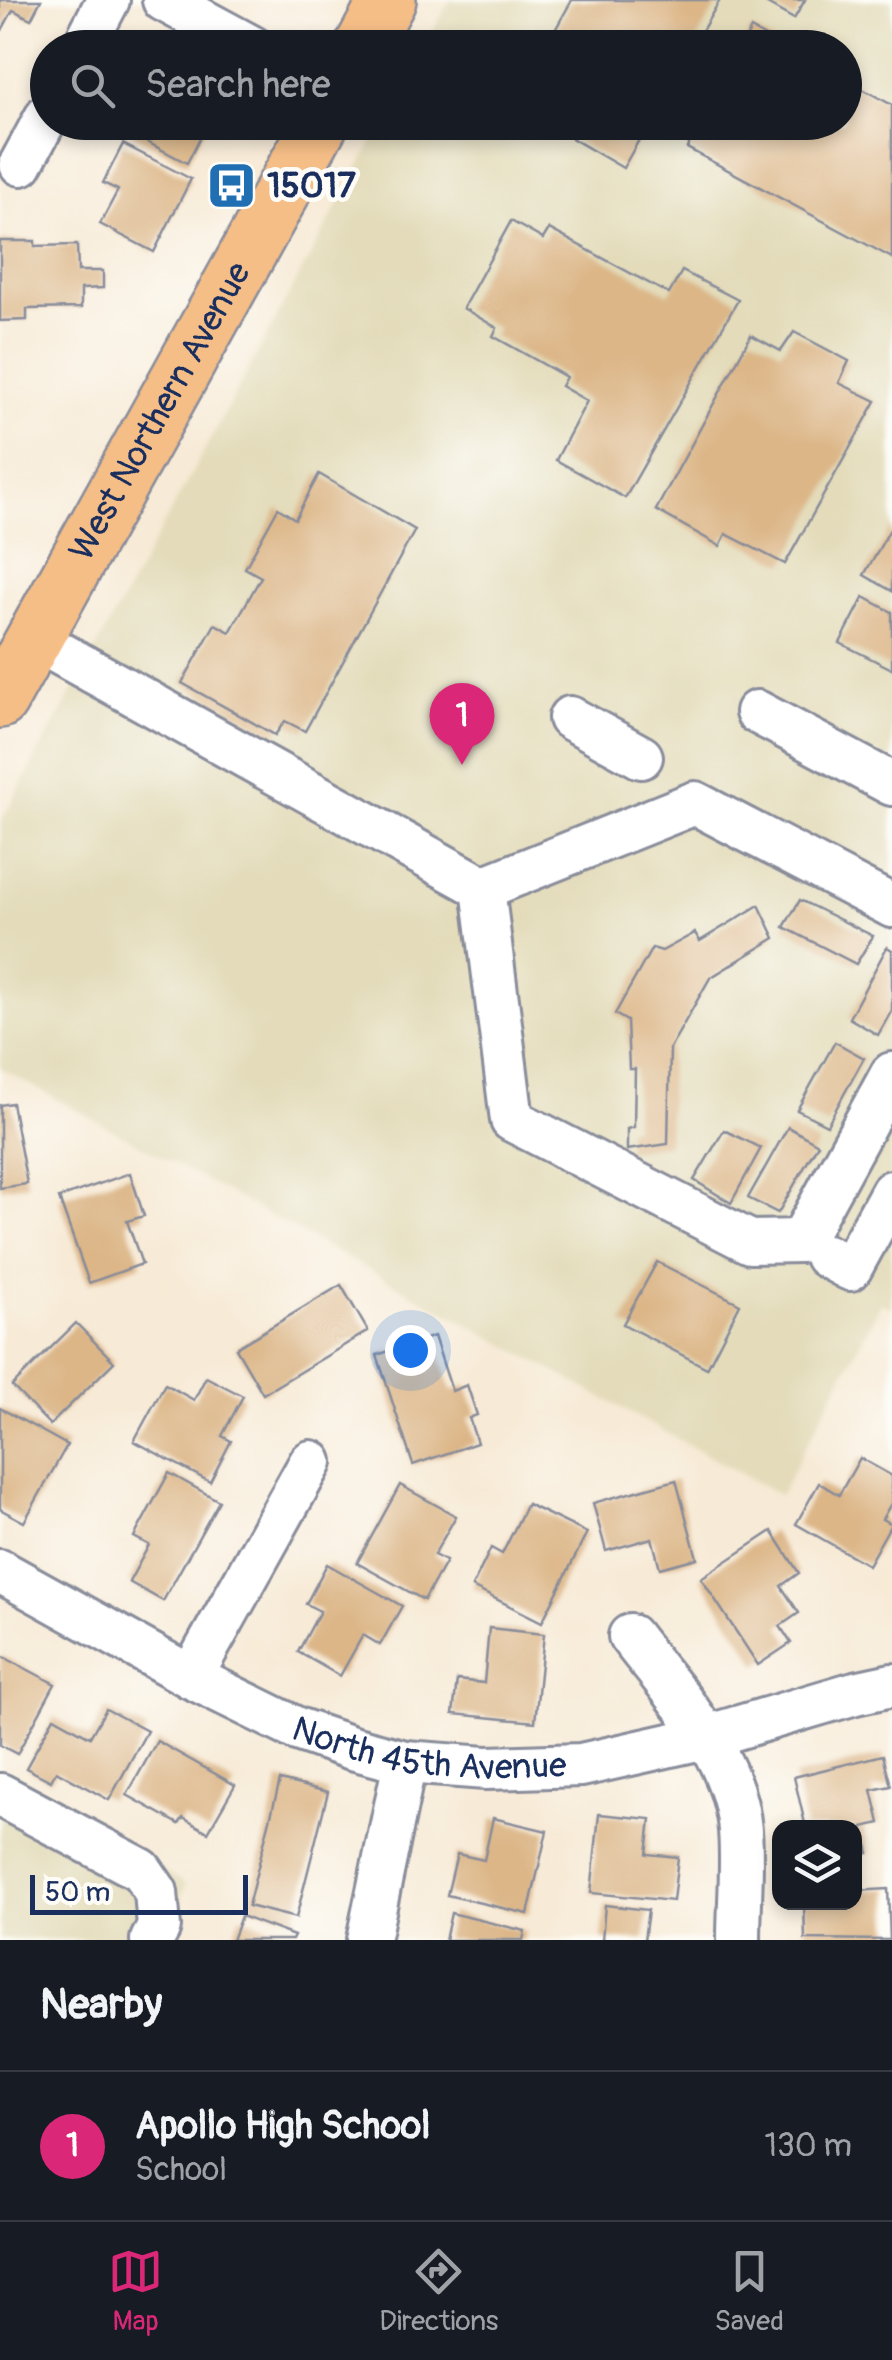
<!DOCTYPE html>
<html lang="en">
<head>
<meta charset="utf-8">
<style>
  body { margin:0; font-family:Pangolin,sans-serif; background:#242831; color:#f1f3f6 }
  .controls { position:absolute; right:30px; bottom:30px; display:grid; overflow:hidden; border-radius:20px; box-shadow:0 5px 15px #0003 }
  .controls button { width:90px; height:90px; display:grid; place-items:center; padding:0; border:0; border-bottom:2px solid #363941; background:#171b24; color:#f1f3f6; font:50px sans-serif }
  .scale { position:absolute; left:30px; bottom:25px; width:218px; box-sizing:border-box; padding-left:10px; border:5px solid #1b2f5e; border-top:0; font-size:28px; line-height:35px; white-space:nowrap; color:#1b2f5e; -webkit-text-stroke:8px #fdfcf7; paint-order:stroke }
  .you { position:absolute; left:410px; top:1350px; width:35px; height:35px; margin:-25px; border:8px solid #fff; border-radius:50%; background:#1a73e8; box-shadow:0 0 0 15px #1a73e833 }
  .badge { display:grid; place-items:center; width:65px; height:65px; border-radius:50%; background:#db2777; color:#fff; font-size:32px; font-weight:700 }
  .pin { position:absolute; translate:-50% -82px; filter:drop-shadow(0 2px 5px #0008) }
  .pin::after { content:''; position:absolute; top:52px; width:35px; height:30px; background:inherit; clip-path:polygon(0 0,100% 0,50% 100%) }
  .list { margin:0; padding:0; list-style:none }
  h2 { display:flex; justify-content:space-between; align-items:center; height:130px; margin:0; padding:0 40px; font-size:42px }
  h2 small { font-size:32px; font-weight:400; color:#9ea1a6 }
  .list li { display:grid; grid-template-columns:65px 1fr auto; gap:30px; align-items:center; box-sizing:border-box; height:150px; padding:0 40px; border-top:2px solid #363941 }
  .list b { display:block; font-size:38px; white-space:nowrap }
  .list p { margin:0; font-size:32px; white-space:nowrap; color:#9ea1a6 }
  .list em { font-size:32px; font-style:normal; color:#9ea1a6 }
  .icon { flex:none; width:55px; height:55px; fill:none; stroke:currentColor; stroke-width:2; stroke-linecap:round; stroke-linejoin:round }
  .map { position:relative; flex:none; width:892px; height:1940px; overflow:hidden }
  .search { position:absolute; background:#171b24; box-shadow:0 5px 15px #0003; left:30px; right:30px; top:30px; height:110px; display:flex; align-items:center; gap:25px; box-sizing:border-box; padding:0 35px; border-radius:55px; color:#9ea1a6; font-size:38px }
  .sheet { height:280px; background:#171b24 }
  nav { display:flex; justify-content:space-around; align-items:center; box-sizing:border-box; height:140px; border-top:2px solid #363941; background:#171b24; font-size:28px; color:#9ea1a6 }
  nav a { display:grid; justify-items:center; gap:5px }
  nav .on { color:#db2777 }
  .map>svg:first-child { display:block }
</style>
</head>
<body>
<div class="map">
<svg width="892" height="1940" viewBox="0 0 892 1940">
  <rect width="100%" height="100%" fill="#fdfcf7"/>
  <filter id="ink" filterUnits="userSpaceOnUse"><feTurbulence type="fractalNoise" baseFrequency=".01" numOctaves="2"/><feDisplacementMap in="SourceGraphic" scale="20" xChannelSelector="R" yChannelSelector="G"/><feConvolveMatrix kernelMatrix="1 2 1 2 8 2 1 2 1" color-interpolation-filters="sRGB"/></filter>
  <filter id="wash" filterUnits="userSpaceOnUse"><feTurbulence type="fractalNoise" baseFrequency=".0048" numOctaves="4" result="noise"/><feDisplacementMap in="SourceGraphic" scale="40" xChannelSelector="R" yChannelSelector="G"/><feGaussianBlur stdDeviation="2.25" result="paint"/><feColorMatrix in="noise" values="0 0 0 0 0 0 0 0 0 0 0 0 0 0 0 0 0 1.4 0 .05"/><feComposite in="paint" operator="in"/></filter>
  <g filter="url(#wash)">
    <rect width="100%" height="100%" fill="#f7ead6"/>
    <!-- built -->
    <g fill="#e3dbba">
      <polygon points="450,0 892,0 892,1308 881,1303 780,1495 0,1068 0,824 383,123 844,122 844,48 424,47"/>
      <polygon points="0,1781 186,1883 169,1940 0,1940"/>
    </g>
    <g id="blocks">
      <!-- building -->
      <g fill="#dcb687">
        <polygon points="0,0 41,0 31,19 13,10 0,34"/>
        <polygon points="572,0 720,0 692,48 545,48"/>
        <polygon points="760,0 805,0 794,19"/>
        <polygon points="751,29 785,48 741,48"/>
        <polygon points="844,79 892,105 892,258 687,148 701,122 844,122"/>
        <polygon points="139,122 208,122 187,163 132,134"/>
        <polygon points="544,122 649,122 623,168"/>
        <polygon points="123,144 191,179 154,252 100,224 118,190 103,183"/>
        <polygon points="511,221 543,239 549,229 669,294 682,271 738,300 625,498 556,460 587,401 561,386 566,377 493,336 497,328 463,308"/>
        <polygon points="0,241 35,241 35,246 77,245 78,271 103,271 103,288 81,289 81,308 27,309 27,320 0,321"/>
        <polygon points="794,332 849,361 839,383 876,401 785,564 726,534 720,546 656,510 751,335 781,351"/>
        <polygon points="319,474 415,530 305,731 285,721 275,735 182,683 215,624 230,632 261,577 245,568 278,508 295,519"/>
        <polygon points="892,526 892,591 864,575"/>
        <polygon points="864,597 892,612 892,669 840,643"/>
        <polygon points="800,900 873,936 856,964 784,927"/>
        <polygon points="759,905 775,938 710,978 670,1048 668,1144 627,1150 627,1129 634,1127 635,1069 629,1069 627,1021 615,1014 652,948 662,951 695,933 700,941"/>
        <polygon points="887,947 892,950 892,1010 878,1035 849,1018"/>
        <polygon points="835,1042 864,1058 827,1125 797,1110"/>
        <polygon points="12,1103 27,1184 0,1188 0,1105"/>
        <polygon points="788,1127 818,1144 778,1213 748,1198"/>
        <polygon points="724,1130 761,1148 731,1203 694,1180"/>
        <polygon points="130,1173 144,1216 127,1221 142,1264 89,1283 59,1198"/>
        <polygon points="657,1262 740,1304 707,1368 623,1324"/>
        <polygon points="341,1285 368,1331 263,1394 236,1348"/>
        <polygon points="76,1323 114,1362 50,1425 12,1386"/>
        <polygon points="434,1336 452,1391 467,1385 477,1415 469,1418 477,1443 413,1465 377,1355"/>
        <polygon points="206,1377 243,1396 222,1436 231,1441 210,1482 134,1441 165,1384 194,1400"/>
        <polygon points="0,1408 67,1445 24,1522 0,1509"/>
        <polygon points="860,1458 892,1476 892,1502 882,1519 891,1524 868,1565 796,1524 819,1483 839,1495"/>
        <polygon points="169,1473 219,1501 163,1601 129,1582 149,1545 134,1537"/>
        <polygon points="676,1480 697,1558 660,1568 652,1538 606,1551 593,1503"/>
        <polygon points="400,1485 456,1516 434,1555 446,1561 424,1600 357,1563"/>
        <polygon points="527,1504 587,1533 542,1622 472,1587 491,1548 502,1554"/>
        <polygon points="772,1531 799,1573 781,1586 799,1613 780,1626 791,1643 758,1665 701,1578"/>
        <polygon points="327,1564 402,1606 380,1645 363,1635 340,1676 298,1652 320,1611 306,1604"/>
        <polygon points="489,1628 544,1634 535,1722 453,1714 457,1680 484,1683"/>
        <polygon points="0,1655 55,1684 17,1754 0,1745"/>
        <polygon points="106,1709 147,1731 109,1800 56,1771 51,1781 26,1768 54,1717 90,1737"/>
        <polygon points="157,1741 235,1785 208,1832 183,1818 179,1824 127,1795"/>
        <polygon points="883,1755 891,1786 872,1790 880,1823 863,1827 869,1853 854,1856 854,1828 806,1828 794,1777"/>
        <polygon points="280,1780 328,1792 296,1918 248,1906"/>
        <polygon points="599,1814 651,1819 647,1854 678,1857 673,1901 591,1893"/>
        <polygon points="493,1818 547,1831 528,1914 447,1895 457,1854 484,1860"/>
        <polygon points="888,1889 890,1940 805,1939 804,1902 854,1902 854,1891"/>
        <polygon points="605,1905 648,1910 644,1940 602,1940"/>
        <polygon points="451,1913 525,1931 523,1940 445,1940"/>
        <polygon points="241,1916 294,1936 292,1940 232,1940"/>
      </g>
    </g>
  </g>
  <g filter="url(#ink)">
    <use href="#blocks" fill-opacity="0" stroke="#898c9a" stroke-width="2.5"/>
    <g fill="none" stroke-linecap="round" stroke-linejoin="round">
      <defs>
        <g id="minor">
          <polyline points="164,0 253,48"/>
          <polyline points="83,48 108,0"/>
          <polyline points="21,164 48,114"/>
          <polyline points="34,639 483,888"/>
          <polyline points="757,712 892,784"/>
          <polyline points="570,718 641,757"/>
          <polyline points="483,888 512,1120 750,1242 801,1241 892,1074"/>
          <polyline points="483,888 695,803 892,906"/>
          <polyline points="826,1256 850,1269 892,1192"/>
          <path id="s1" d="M0,1571L191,1677L297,1729L352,1748L405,1762L486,1768L581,1765L706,1737L855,1693L892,1685"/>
          <path d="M630,1636C674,1694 734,1754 740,1830C743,1866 739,1904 739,1940"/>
          <polyline points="191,1677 311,1462"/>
          <polyline points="0,1795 141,1870 156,1892 159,1927 152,1940"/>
          <polyline points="368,1940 405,1762"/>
        </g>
        <g id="major">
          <polyline points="362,48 388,0"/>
          <path id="s2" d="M0,700L321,122"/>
        </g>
      </defs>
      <!-- minor casing -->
      <use href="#minor" stroke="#898c9a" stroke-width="48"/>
      <!-- major casing -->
      <use href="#major" stroke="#898c9a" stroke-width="60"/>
      <!-- minor -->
      <use href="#minor" stroke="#fff" stroke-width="42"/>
      <!-- major -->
      <use href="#major" stroke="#f6be87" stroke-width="55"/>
    </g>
  </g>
  <!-- icons -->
  <defs>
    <symbol id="bus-square" viewBox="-11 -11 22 22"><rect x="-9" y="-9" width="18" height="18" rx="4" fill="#1f6fb2" stroke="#fdfcf7"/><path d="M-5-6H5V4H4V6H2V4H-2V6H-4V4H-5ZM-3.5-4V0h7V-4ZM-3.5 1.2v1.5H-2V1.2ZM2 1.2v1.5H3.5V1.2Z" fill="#fff"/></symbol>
  </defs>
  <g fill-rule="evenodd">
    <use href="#bus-square" x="204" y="158" width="55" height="55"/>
  </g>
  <g text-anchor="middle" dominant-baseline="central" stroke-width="9" stroke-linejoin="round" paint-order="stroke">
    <!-- poi labels -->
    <g font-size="35" font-weight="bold" fill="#1b2f5e" stroke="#fdfcf7" text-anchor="start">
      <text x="267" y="186">15017</text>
    </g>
    <!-- street labels -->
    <g font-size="35" fill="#1b2f5e" stroke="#fdfcf7">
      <text stroke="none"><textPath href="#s2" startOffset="330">West Northern Avenue</textPath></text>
      <text stroke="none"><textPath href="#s1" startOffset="472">North 45th Avenue</textPath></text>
    </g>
  </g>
</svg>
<div class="controls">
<button><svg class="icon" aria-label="layers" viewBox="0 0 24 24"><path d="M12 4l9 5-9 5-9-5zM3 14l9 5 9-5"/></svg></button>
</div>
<div class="scale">50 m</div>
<div class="you"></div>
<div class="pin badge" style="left:462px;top:765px">1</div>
<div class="search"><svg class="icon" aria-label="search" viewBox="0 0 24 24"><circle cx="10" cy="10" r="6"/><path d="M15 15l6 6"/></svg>Search here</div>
</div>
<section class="sheet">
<h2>Nearby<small></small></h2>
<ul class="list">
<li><span class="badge">1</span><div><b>Apollo High School</b><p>School</p></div><em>130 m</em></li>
</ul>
</section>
<nav>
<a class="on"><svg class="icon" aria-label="map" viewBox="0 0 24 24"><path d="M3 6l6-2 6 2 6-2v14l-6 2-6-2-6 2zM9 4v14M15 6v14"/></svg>Map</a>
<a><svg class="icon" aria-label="directions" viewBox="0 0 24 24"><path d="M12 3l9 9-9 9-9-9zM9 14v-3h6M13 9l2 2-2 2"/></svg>Directions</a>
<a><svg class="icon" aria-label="saved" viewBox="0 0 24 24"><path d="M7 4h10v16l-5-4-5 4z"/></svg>Saved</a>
</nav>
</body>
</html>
